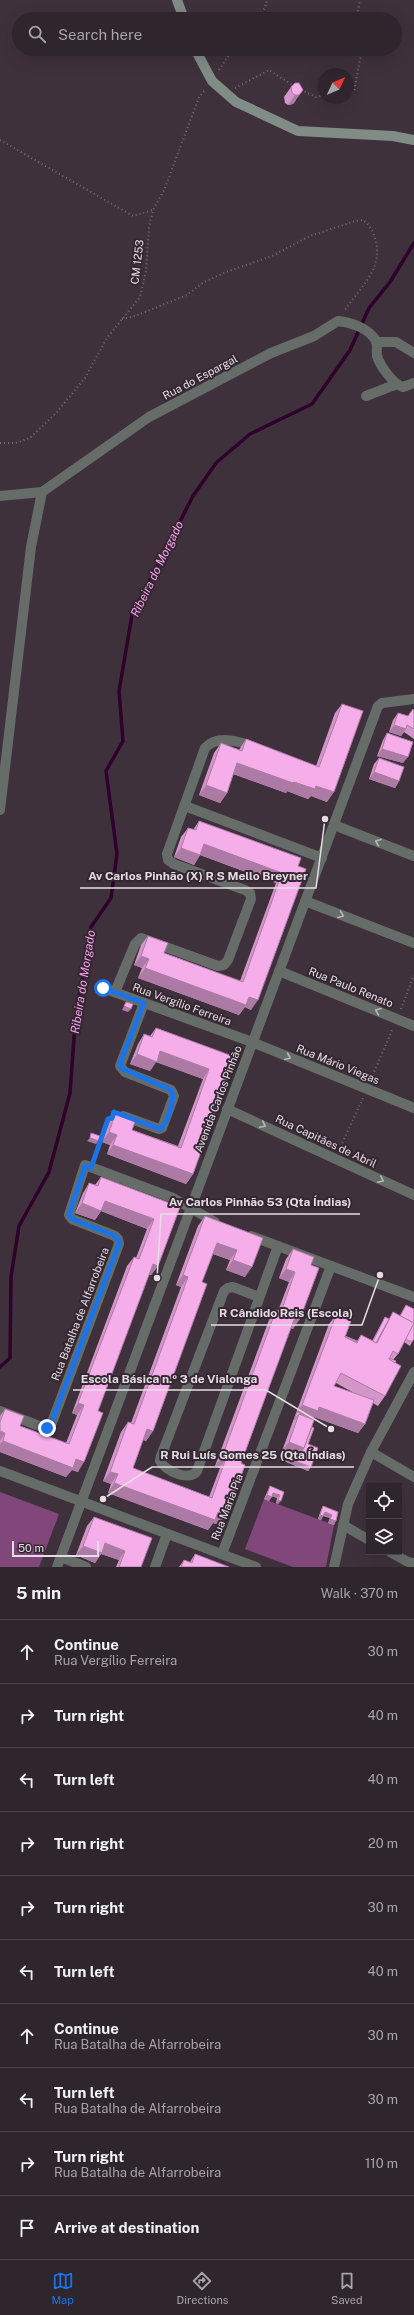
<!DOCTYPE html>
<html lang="en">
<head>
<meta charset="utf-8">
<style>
  body { margin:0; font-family:"Public Sans",sans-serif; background:#362d35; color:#f1f3f6 }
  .controls { position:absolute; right:12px; bottom:12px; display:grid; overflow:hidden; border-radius:0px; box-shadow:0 4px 16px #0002 }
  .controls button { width:36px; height:36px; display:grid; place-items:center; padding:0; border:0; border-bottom:1px solid #494249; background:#2e252d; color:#f1f3f6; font:20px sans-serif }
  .compass { position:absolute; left:318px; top:68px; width:36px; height:36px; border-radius:50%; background:#2e252d; box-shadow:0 4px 16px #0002; rotate:46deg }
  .scale { position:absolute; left:12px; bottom:10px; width:87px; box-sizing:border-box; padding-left:4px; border:2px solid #e6dde4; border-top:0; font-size:11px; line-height:14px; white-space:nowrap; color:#e6dde4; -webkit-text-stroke:3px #342732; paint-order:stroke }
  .stop { position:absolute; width:12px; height:12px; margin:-9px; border:3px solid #1a73e8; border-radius:50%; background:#fff }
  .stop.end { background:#1a73e8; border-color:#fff; box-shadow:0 1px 4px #0008 }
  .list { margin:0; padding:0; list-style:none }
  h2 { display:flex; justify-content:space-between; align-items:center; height:52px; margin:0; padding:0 16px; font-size:17px }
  h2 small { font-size:13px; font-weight:400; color:#a7a5aa }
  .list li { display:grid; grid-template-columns:26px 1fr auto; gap:12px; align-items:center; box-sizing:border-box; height:64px; padding:0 16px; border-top:1px solid #494249 }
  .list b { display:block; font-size:15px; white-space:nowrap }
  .list p { margin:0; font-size:13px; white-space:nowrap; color:#a7a5aa }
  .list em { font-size:13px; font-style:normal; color:#a7a5aa }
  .icon { flex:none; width:22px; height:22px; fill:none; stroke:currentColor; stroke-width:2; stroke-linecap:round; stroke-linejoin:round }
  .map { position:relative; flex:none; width:414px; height:1567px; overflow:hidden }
  .search { position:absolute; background:#2e252d; box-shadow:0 4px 16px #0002; left:12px; right:12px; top:12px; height:44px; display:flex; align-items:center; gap:10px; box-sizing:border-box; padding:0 14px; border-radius:22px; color:#a7a5aa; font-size:15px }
  .sheet { height:692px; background:#2e252d }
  nav { display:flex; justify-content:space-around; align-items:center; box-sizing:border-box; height:56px; border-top:1px solid #494249; background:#2e252d; font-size:11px; color:#a7a5aa }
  nav a { display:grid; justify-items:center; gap:2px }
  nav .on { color:#1a73e8 }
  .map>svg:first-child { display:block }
</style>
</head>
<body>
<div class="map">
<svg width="414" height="1567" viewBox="0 0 414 1567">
  <rect width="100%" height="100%" fill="#3e313c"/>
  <!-- green -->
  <g fill="#82477a">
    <polygon points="0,1492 59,1514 39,1567 0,1567"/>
    <polygon points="264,1499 334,1525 326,1567 293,1567 245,1549"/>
  </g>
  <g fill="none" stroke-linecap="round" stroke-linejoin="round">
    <!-- stream -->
    <polyline stroke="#2f022b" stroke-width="3.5" points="0,1367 10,1358 11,1277 19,1226 49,1172 70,1093 75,1024 91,927 111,898 117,854 106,771 123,741 119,691 132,615 193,496 216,463 250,434 312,404 350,350 369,308 390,282 414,243"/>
    <!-- path -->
    <g stroke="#796d77" stroke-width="2" stroke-dasharray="1 3" stroke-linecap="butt">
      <polyline points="256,19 265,8 267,0"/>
      <polyline points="360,19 358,11 360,0"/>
      <polyline points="219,70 233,49"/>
      <polyline points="235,88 269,70 294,86"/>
      <polyline points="301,90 316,97 324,95"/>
      <polyline points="348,92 354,92 362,49"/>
      <polyline points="0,140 133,216 153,210"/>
      <path d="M122,319L135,316L187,295L204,282L226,272L272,256L310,236L355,221L363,220C377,230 380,252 374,268C367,283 353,298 344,311"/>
      <polyline points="0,443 16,443 30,438 57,412 85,378 107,338 140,297 146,271 149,227 153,210 165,188 199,97 205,90"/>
      <polyline points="401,1009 414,975"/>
      <polyline points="371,1079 393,1028"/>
      <polyline points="339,1150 363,1098"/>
      <polyline points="95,1157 108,1119 112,1118"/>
    </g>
    <!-- street -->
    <g stroke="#666d69" stroke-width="10">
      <polyline points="376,342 396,342 414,353"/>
      <polyline points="366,396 397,384"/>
      <path d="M0,496L42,492L149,417L271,353L314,336L338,321C350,322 369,328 376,341C378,345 376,351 377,356C380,366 394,385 403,387L414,383"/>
      <polyline points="185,806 322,858"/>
      <polyline points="0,810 31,547 42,492"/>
      <polyline points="334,825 414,856"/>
      <polyline points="305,901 414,943"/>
      <polyline points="279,971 414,1026"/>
      <polyline points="103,988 252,1042 414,1108"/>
      <path d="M115,992L135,944L141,938L218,966L224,965L228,960L251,899L250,893L245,890L174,864L168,860L167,854L205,748C217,734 242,742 256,748"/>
      <polyline points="227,1109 414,1195"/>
      <polyline points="123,1116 159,1129 162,1128 174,1096 171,1090 125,1072 120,1066 144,1003"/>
      <polyline points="251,1236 414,1297"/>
      <path d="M259,1297L233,1287L228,1288L224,1291L161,1456L160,1461C166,1471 189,1482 197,1471L278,1246"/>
      <polyline points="0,1411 42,1427 47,1428 51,1425 119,1244 118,1239 115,1236 72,1219 69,1215 85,1165 173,1198 215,1222"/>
      <polyline points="371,1452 414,1477"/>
      <polyline points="0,1471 256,1567"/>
      <polyline points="343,1525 369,1540"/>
      <polyline points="390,1552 408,1562 414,1563"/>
      <polyline points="222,1554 331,1266"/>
      <polyline points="61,1557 86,1567"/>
      <polyline points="57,1567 378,706 382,703 414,699"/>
      <polyline points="155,1567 167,1534"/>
      <polyline points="334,1567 348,1504 371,1452 414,1372"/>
    </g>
    <!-- secondary -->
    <g stroke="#808c85" stroke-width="10">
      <polyline points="177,0 184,19"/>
      <polyline points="195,49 212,81 236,102 298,131 393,136 414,140"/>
    </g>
  </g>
  <!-- wall -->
  <g fill="#d496c9" fill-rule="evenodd">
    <polygon points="295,83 296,100 293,104 288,105 285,103 284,97 291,87"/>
    <polygon points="342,704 327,802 311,796 308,799 287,791 286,793 233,774 227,793 220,803 199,795 214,753 221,743 239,750 246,739 316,766 335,713"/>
    <polygon points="414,710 414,739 404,732 401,736 389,732 393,720 398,713 408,716"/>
    <polygon points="387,733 403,763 377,756 383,740"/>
    <polygon points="379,758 399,781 395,788 369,779 374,764"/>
    <polygon points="199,821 301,858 251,1010 245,1007 239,1015 138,978 142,968 134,965 141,945 148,936 164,953 240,981 276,883 200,855 194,865 174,857 181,837 188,828 193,830"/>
    <polygon points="156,1028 235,1057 193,1174 186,1184 107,1154 110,1145 102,1142 109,1122 116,1112 132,1130 178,1146 203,1079 156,1062 150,1071 130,1064 138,1044 144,1034 150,1036"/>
    <polygon points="101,1177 180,1207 158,1266 151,1275 149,1275 98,1411 78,1472 72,1470 66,1477 0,1452 0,1416 5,1409 20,1426 66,1443 77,1415 72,1413 127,1266 134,1257 136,1258 147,1229 101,1211 95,1220 75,1213 83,1193 89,1183 95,1185"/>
    <polygon points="205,1216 263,1238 245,1277 226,1270 230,1260 213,1254 202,1282 153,1431 146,1441 143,1440 133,1468 209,1497 220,1468 215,1466 269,1320 276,1310 278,1311 289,1282 279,1278 286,1259 293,1249 311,1265 293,1329 291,1328 241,1463 220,1525 213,1523 208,1530 108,1493 111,1484 103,1481 121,1432 128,1422 131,1423 181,1287 176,1285 198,1226"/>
    <path d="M406,1305L412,1342L410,1346L404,1342L398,1354L393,1360L385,1396L378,1406L373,1403L365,1424L358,1433L314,1417L313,1419L312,1427L308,1444L311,1467L308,1471L279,1459L329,1324L336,1315L345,1336L357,1341L361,1335L372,1341L385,1317L389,1319L393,1312L400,1316ZM336,1383L354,1393L334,1386Z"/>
    <polygon points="270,1486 284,1492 278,1504 276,1503 277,1498 272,1496 269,1501 264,1499 268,1490"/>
    <polygon points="323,1506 338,1512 334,1525 328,1523 330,1518 323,1516 321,1520 318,1519 321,1510"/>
    <polygon points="94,1517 141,1567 116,1567 119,1560 101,1554 95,1563 76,1555 87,1526"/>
    <polygon points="195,1554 229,1567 179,1567 184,1560 190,1562"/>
  </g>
  <!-- shaded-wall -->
  <g fill="#ac7aa4">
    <polygon points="303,90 293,104 288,105 295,95"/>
    <polygon points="394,725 406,729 401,736 389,732"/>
    <polygon points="382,749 408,757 403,763 377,756"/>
    <polygon points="237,763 294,782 316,786 334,792 327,802 311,796 308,799 287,791 286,793 231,773"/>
    <polygon points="374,772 399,781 395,788 369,779"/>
    <polygon points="206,785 227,793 220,803 199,795"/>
    <polygon points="204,844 282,873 276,883 200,855 194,865 174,857 181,848"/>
    <polygon points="141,956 149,959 142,968 134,965"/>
    <polygon points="145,968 249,997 258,1000 251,1010 245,1007 239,1015 138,978"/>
    <polygon points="124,1006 131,1009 128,1012 122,1010"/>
    <polygon points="160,1051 209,1069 203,1079 156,1062 150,1071 130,1064 137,1054"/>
    <polygon points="109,1132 117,1135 110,1145 102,1142"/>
    <polygon points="90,1138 99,1141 96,1144 87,1141"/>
    <polygon points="113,1145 193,1174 186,1184 107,1154"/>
    <polygon points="105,1201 154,1219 147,1229 101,1211 95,1220 75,1213 82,1203"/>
    <polygon points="217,1243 237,1250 230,1260 210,1253"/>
    <polygon points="233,1260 252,1267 245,1277 226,1270"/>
    <polygon points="153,1264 158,1266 151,1275 146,1274"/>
    <polygon points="286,1269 295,1272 289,1282 279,1278"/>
    <polygon points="183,1275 188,1277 181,1287 176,1285"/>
    <polygon points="295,1317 300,1319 293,1329 288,1327"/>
    <polygon points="78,1403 84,1405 77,1415 72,1413"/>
    <polygon points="302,1405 319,1407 365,1424 358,1433 314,1417 311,1421 297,1412"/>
    <polygon points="147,1429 153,1431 146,1441 141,1439"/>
    <polygon points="0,1431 5,1433 0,1441"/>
    <polygon points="3,1441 76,1459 84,1462 78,1472 72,1470 66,1477 0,1452 0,1444"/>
    <polygon points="289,1442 304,1448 297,1457 284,1448"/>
    <polygon points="281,1456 311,1467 308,1471 279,1459"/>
    <polygon points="222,1457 226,1458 220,1468 215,1466"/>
    <polygon points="110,1472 118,1474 111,1484 103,1481"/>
    <polygon points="114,1483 218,1512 227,1516 220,1525 213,1523 208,1530 108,1493"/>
    <polygon points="273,1493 280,1495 277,1498 271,1496"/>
    <polygon points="267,1495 272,1497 269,1501 264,1499"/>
    <polygon points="278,1500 281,1501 278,1504 276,1503"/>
    <polygon points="325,1512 332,1515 330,1518 322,1515"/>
    <polygon points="320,1515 323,1516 321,1520 318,1519"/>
    <polygon points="330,1519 336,1521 334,1525 328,1523"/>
    <polygon points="105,1543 125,1551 119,1560 101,1554 95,1563 76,1555 83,1546"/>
  </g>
  <!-- building -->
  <g fill="#f6aeea" stroke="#ac7aa4">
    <polygon points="295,83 299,83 303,90 299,95 295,95 292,93 291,87"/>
    <polygon points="342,704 363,711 334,792 316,786 315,789 294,782 293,783 237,763 227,793 206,785 221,743 242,751 246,739 319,767"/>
    <polygon points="413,709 414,710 414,729 407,725 406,729 394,725 398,713 408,716"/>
    <polygon points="387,733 413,742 408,757 382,749"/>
    <polygon points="379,758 404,767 399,781 374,772"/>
    <polygon points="199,821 301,858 298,866 306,869 258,1000 249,997 246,1005 145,968 149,959 141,956 148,936 168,943 164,953 243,982 282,873 204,844 200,855 181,848 188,828 196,830"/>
    <polygon points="126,1002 133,1004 131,1009 124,1006"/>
    <polygon points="156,1028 235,1057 193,1174 113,1145 117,1135 109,1132 116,1112 136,1119 132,1130 181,1148 209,1069 160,1051 157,1062 137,1054 144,1034 152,1037"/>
    <polygon points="91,1133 100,1136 99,1141 90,1138"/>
    <polygon points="101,1177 180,1207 158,1266 153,1264 98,1411 103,1413 84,1462 76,1459 73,1468 3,1441 5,1433 0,1431 0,1422 5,1409 24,1416 20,1426 69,1444 84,1405 78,1403 134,1257 139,1259 154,1219 105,1201 101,1211 82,1203 89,1183 98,1186"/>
    <polygon points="205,1216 263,1238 252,1267 233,1260 237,1250 217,1243 202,1282 207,1284 153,1431 147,1429 133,1468 212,1498 226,1458 222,1457 276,1310 281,1312 295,1272 286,1269 293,1249 314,1257 311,1265 319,1268 300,1319 295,1317 241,1463 245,1465 227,1516 218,1512 215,1520 114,1483 118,1474 110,1472 128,1422 134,1424 188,1277 183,1275"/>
    <polygon points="406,1305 414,1309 414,1339 412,1342 405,1339 414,1323 400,1316"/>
    <polygon points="393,1312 414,1323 398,1354 393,1351 389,1359 401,1366 385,1396 341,1373 334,1386 374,1400 365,1424 319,1407 318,1411 302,1405 336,1315 351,1321 345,1337 357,1343 361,1335 377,1343"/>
    <polygon points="385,1317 389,1319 376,1343 373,1341"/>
    <polygon points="345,1336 357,1341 356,1342 345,1337"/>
    <polygon points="389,1358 396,1361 395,1363 389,1359"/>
    <polygon points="297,1412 313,1418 313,1419 299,1414 294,1420"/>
    <polygon points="299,1414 314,1420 304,1448 289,1442"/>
    <polygon points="312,1427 314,1428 308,1444 318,1448 311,1467 281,1456 284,1448 300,1454 304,1448"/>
    <polygon points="270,1486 284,1492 281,1501 278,1500 280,1495 273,1493 272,1497 267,1495"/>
    <polygon points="323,1506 338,1512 336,1521 330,1519 332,1515 325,1512 323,1516 320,1515"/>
    <polygon points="94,1517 152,1538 141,1567 119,1567 125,1551 105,1543 102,1553 83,1546"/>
    <polygon points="195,1554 229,1567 181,1567 184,1560 192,1563"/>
  </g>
  <!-- one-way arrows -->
  <defs><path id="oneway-chevron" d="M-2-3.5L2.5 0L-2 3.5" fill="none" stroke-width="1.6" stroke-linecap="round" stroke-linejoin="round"/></defs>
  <g stroke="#b9b6b9">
    <use href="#oneway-chevron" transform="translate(378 842) rotate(-159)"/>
    <use href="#oneway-chevron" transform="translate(341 915) rotate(22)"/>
    <use href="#oneway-chevron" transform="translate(378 1011) rotate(-158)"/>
    <use href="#oneway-chevron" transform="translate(288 1057) rotate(22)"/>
    <use href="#oneway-chevron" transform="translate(263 1125) rotate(25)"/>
    <use href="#oneway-chevron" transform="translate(381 1180) rotate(25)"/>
  </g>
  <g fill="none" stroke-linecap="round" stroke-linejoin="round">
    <!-- route -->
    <path stroke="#1a73e8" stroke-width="5" d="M47,1428L51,1424L119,1244L118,1239L115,1236L72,1219L69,1215L85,1166L91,1168L108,1119L112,1118L114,1112L160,1129C167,1125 176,1096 171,1090L121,1068L120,1063L144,1003L103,988"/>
  </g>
  <g text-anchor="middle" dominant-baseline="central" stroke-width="4" stroke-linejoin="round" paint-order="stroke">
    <!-- street labels -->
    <g font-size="11" fill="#e6dde4" stroke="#342732">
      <text transform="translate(137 262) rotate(-83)">CM 1253</text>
      <text transform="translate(200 377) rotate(-28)">Rua do Espargal</text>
      <text transform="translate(351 987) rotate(22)">Rua Paulo Renato</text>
      <text transform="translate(182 1004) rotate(20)">Rua Vergílio Ferreira</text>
      <text transform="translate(338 1064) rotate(22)">Rua Mário Viegas</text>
      <text transform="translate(218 1099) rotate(-69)">Avenida Carlos Pinhão</text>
      <text transform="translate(326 1141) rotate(25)">Rua Capitães de Abril</text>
      <text transform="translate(80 1314) rotate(-69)">Rua Batalha de Alfarrobeira</text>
      <text transform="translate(227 1507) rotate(-69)">Rua Maria Pia</text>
    </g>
    <!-- water labels -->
    <g font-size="12" font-style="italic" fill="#f99fec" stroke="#342732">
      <text transform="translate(157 569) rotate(-64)">Ribeira do Morgado</text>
      <text transform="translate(83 982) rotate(-81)">Ribeira do Morgado</text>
    </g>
  </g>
  <!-- callouts -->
  <path fill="none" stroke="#e6dde4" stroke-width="1.5" d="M325 819L316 888H80M157 1278L161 1214H360M380 1275L362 1325H211M331 1429L266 1390H73M103 1499L152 1467H354"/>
  <g fill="#e6dde4" stroke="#342732" stroke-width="1.5">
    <circle cx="325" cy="819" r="4"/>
    <circle cx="157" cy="1278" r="4"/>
    <circle cx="380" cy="1275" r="4"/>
    <circle cx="331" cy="1429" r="4"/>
    <circle cx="103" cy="1499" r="4"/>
  </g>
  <g font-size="12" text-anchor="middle" font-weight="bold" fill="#e6dde4" stroke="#342732" stroke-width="4" stroke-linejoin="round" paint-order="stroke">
    <text x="198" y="880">Av Carlos Pinhão (X) R S Mello Breyner</text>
    <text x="260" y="1206">Av Carlos Pinhão 53 (Qta Índias)</text>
    <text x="286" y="1317">R Cândido Reis (Escola)</text>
    <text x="169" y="1383">Escola Básica n.º 3 de Vialonga</text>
    <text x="253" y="1459">R Rui Luís Gomes 25 (Qta Índias)</text>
  </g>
</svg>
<div class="controls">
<button><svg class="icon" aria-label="locate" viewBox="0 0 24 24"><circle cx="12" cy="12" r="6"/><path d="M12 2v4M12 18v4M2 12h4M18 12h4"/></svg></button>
<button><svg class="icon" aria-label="layers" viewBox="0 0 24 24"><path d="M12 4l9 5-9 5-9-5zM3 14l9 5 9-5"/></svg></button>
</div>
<svg class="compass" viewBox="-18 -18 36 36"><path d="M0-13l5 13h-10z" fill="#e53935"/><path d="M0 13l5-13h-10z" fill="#a7a5aa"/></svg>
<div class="scale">50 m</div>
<div class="stop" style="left:103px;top:988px"></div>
<div class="stop end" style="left:47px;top:1428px"></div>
<div class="search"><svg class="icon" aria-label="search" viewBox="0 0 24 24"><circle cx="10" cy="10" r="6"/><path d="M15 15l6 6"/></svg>Search here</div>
</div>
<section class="sheet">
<h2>5 min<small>Walk · 370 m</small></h2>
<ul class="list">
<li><svg class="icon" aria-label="ahead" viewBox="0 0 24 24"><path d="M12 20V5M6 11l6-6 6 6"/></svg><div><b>Continue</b><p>Rua Vergílio Ferreira</p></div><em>30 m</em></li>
<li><svg class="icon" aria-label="right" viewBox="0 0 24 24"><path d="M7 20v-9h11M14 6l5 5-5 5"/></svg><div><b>Turn right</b></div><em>40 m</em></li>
<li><svg class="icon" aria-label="left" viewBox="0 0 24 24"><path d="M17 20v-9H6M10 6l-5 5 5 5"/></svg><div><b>Turn left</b></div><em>40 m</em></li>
<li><svg class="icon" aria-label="right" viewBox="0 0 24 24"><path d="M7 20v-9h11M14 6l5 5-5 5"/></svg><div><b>Turn right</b></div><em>20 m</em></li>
<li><svg class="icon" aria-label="right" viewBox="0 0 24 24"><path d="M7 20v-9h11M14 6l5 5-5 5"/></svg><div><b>Turn right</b></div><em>30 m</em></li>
<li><svg class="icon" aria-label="left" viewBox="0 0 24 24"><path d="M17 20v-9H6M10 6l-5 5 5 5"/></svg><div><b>Turn left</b></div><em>40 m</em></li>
<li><svg class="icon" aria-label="ahead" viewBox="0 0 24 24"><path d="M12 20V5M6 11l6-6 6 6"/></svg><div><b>Continue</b><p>Rua Batalha de Alfarrobeira</p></div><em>30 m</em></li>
<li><svg class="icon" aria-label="left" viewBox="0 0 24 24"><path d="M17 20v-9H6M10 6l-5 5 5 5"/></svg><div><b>Turn left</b><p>Rua Batalha de Alfarrobeira</p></div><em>30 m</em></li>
<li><svg class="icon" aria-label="right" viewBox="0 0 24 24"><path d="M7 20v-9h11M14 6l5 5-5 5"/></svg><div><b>Turn right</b><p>Rua Batalha de Alfarrobeira</p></div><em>110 m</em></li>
<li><svg class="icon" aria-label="arrive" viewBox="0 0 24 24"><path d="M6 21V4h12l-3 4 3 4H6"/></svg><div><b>Arrive at destination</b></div></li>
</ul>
</section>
<nav>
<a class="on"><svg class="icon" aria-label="map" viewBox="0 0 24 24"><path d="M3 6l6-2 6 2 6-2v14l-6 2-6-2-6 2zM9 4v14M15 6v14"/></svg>Map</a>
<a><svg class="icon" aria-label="directions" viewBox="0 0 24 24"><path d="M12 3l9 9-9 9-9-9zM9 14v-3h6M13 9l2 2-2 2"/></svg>Directions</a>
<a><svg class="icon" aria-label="saved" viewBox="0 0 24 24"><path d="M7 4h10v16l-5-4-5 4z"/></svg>Saved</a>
</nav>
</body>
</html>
